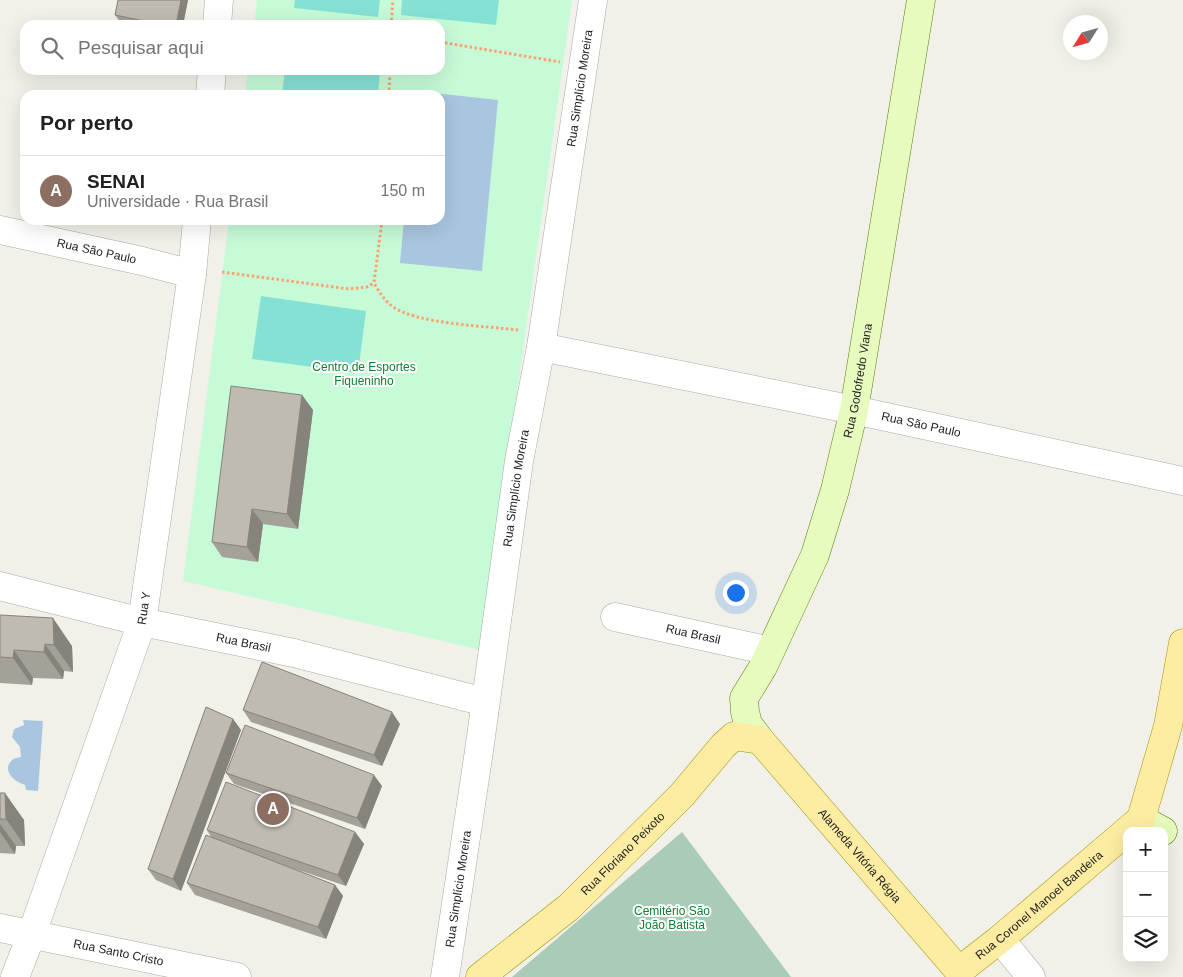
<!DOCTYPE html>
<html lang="pt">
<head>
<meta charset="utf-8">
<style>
  body { margin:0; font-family:Helvetica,sans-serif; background:#f6f6f6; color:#202124 }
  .controls { position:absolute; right:15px; bottom:15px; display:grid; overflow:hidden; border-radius:10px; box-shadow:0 5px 20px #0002 }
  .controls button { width:45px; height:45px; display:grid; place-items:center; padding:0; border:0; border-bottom:1px solid #e0e0e0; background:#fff; color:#202124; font:25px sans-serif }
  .compass { position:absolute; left:1063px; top:15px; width:45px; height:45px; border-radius:50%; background:#fff; box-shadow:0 5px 20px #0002; rotate:233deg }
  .you { position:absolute; left:735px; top:592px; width:18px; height:18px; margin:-12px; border:4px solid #fff; border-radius:50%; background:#1a73e8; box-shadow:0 0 0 8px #1a73e833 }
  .badge { display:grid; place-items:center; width:32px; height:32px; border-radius:50%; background:#d33500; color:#fff; font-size:16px; font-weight:700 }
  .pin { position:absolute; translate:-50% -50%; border:2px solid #fff; box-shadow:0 1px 5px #0006 }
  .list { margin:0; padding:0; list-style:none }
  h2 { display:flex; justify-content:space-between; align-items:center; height:65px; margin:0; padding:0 20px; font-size:21px }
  h2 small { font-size:16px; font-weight:400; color:#757577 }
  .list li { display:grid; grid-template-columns:32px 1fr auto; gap:15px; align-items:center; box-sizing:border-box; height:70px; padding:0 20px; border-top:1px solid #e0e0e0 }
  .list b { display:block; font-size:19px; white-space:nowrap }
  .list p { margin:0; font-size:16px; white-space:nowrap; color:#757577 }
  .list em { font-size:16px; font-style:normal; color:#757577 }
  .icon { flex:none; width:28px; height:28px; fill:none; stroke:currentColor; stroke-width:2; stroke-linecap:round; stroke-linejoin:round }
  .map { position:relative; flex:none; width:1183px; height:977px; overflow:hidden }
  .search { position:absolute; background:#fff; box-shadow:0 5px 20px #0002; left:20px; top:20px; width:425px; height:55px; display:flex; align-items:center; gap:12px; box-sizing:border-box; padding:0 18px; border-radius:15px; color:#757577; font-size:19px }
  .panel { position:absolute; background:#fff; box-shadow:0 5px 20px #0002; left:20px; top:90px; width:425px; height:135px; border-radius:15px }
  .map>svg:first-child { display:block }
</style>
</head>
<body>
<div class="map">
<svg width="1183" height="977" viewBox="0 0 1183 977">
  <rect width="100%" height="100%" fill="#f2f1e9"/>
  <!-- cemetery -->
  <polygon fill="#a9cbb7" points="682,832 791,977 512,977"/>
  <!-- park -->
  <polygon fill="#c7fbd8" points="257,0 572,0 481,650 183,581 229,220 440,220 440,95 245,95 248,70 440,70 440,25 254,25"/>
  <!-- pitch -->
  <g fill="#86e1d5">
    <polygon points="295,0 380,0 378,17 294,8"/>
    <polygon points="402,0 499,0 496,25 401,15"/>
    <polygon points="285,70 380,70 378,95 282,95"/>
    <polygon points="261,296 366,311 358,373 252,359"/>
  </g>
  <!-- water -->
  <g fill="#a9c6e0">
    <polygon points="416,91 498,100 482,271 400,263 404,220 440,220 440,95 415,95"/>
    <path d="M23,720L43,721L38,791L26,790L25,785C21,783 17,782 14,779C3,770 8,758 21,757L20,747L12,737L14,729L24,725Z"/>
  </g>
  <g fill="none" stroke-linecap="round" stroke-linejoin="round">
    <defs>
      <g id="street">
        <polyline points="217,25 219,0"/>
        <polyline points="210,95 212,70"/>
        <path id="s1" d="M0,230L142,261L192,274"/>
        <path id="s2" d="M541,347L854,410L1183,481"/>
        <path id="s3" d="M0,586L142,622L294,653L485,702"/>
        <path id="s4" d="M615,617L770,651"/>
        <path id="s5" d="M0,928L237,977"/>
        <polyline points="1000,939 1031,977"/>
        <path id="s6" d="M15,977L31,936L142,622L192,274L197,220"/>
        <path id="s7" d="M445,977L479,751L519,461L541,347L593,0"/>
      </g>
      <g id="secondary">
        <path id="s8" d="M760,740L748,724L745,712L744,698L763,667L815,555L835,490L854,410L921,0"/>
        <polyline points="1141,819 1163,831"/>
      </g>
      <g id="primary">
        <polyline points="1127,831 1141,819 1168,726 1183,643"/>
        <path id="s9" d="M480,977L569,907L682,795L723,746L734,736L760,740L959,971L1000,939L1127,831"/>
      </g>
    </defs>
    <!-- street casing -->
    <use href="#street" stroke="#a9a9a9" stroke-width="29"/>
    <!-- secondary casing -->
    <use href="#secondary" stroke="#527e03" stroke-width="29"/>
    <!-- primary casing -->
    <use href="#primary" stroke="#9f9200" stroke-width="29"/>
    <!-- path -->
    <g stroke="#fca170" stroke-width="3" stroke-dasharray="2.5 2.5" stroke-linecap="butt">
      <polyline points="391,25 393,0"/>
      <polyline points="440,42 560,62"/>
      <polyline points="389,95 390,70"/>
      <path d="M382,220L374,283C379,292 385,301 393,307C418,324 486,326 518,330"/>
      <polyline points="222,272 349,289 367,287 374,283"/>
    </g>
    <!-- street -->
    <use href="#street" stroke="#fff" stroke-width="28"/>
    <!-- secondary -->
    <use href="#secondary" stroke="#e8fbbe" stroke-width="28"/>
    <!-- primary -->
    <use href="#primary" stroke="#fdeda2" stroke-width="28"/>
  </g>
  <!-- wall -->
  <g fill="#a4a198">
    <polygon points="118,0 188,0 183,25 129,25 121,23 115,15"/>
    <polygon points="302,395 313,410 298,529 263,524 258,562 222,557 212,542"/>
    <polygon points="0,615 72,646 73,672 64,671 63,679 33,678 32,685 0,683"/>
    <polygon points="243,710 400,724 382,766 251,722"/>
    <polygon points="233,719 241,730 181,891 156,880 148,869"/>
    <polygon points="226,773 382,786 365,829 234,784"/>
    <polygon points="0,793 24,820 25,846 16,846 15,854 0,853"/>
    <polygon points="207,830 355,832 364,844 346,886 292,868 335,885 343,896 326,939 195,895 187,883 211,837"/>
  </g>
  <!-- shaded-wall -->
  <g fill="#86837c">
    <polygon points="181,0 188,0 183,25 176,25"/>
    <polygon points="302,395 313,410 298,529 287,514"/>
    <polygon points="252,509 263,524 258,562 247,547"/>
    <polygon points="53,618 72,646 73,672 54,645"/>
    <polygon points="45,644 64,671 63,679 44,652"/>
    <polygon points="14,650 33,678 32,685 13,658"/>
    <polygon points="392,712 400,724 382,766 374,755"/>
    <polygon points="233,719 241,730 181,891 173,879"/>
    <polygon points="374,775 382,786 365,829 357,818"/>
    <polygon points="5,793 24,820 25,846 6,819"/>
    <polygon points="0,824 16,846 15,854 0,832"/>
    <polygon points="355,832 364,844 346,886 338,875"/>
    <polygon points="335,885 343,896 326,939 318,927"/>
  </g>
  <!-- building -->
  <g fill="#bfbbb1" stroke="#86837c">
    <polygon points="118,0 181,0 176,25 163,25 115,15"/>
    <polygon points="231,386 302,395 287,514 252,509 247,547 212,542"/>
    <polygon points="0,615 53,618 54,645 45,644 44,652 14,650 13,658 0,657"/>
    <polygon points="262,662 392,712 374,755 243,710"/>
    <polygon points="206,707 233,719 173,879 148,869"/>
    <polygon points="245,725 374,775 357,818 226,773"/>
    <polygon points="226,782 355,832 338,875 207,830"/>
    <polygon points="0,793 5,793 6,819 0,819"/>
    <polygon points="206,835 335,885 318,927 187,883"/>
  </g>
  <g text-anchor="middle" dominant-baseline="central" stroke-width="4" stroke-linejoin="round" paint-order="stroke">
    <!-- street labels -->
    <g font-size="12" fill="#222" stroke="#fff">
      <text stroke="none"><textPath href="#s7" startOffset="899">Rua Simplício Moreira</textPath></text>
      <text stroke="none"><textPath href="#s1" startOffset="99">Rua São Paulo</textPath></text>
      <text stroke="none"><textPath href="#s8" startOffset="386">Rua Godofredo Viana</textPath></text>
      <text stroke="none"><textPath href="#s2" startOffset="388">Rua São Paulo</textPath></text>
      <text stroke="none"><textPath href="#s7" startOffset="494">Rua Simplício Moreira</textPath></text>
      <text stroke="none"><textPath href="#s6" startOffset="391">Rua Y</textPath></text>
      <text stroke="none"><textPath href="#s4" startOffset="80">Rua Brasil</textPath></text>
      <text stroke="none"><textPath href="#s3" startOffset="250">Rua Brasil</textPath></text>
      <text stroke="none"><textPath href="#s9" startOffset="189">Rua Floriano Peixoto</textPath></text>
      <text stroke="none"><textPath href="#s9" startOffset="530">Alameda Vitória Régia</textPath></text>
      <text stroke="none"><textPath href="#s7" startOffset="89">Rua Simplício Moreira</textPath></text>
      <text stroke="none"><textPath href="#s9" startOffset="786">Rua Coronel Manoel Bandeira</textPath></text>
      <text stroke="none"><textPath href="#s5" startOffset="121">Rua Santo Cristo</textPath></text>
    </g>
    <!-- park labels -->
    <g font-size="12" fill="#0a8533" stroke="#fff">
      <text x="364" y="367">Centro de Esportes<tspan x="364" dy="14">Fiqueninho</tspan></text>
      <text x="672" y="911">Cemitério São<tspan x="672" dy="14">João Batista</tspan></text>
    </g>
  </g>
</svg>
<div class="controls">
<button>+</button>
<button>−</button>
<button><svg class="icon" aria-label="layers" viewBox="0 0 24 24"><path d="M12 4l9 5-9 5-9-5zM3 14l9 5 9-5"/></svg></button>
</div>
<svg class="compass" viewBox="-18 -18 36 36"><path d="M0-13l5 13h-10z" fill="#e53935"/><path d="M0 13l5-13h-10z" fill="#757577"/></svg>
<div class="you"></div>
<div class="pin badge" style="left:273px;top:809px;background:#8d6e63">A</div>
<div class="search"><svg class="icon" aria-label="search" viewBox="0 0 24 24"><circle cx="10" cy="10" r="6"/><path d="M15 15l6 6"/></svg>Pesquisar aqui</div>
<section class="panel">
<h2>Por perto<small></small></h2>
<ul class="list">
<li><span class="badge" style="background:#8d6e63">A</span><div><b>SENAI</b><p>Universidade · Rua Brasil</p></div><em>150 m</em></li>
</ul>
</section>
</div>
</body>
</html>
